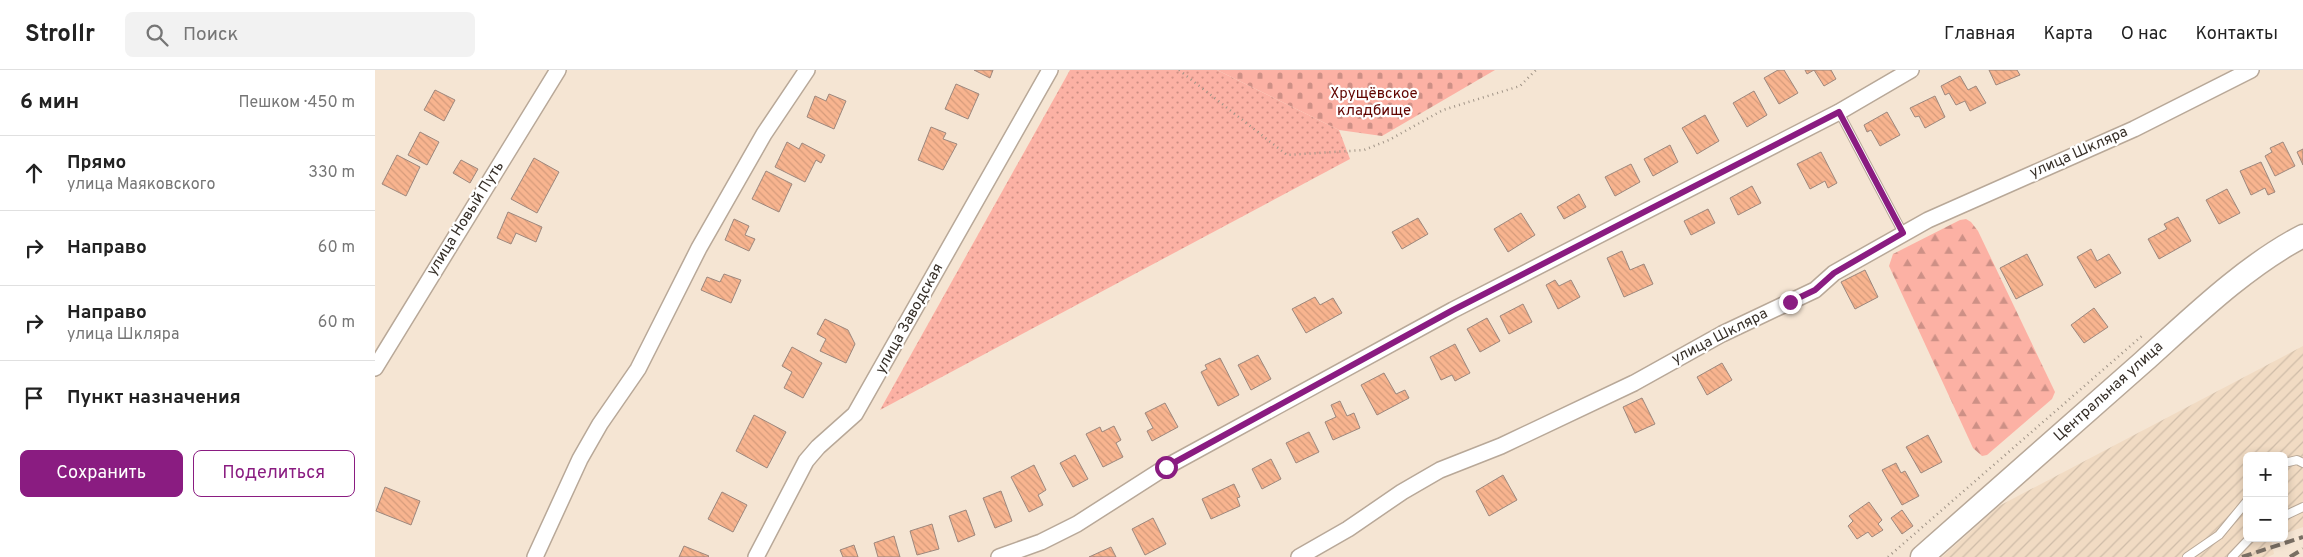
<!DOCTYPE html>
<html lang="ru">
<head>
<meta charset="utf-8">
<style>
  body { margin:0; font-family:Overpass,sans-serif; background:#f2f2f2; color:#222 }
  .controls { position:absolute; right:15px; bottom:15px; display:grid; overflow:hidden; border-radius:8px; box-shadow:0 2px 8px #0003 }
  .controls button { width:45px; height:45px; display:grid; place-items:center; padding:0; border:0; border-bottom:1px solid #e0e0e0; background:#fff; color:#222; font:25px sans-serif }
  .stop { position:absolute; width:15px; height:15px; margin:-11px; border:4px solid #8a1c81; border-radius:50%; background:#fff }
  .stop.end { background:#8a1c81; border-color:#fff; box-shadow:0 1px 5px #0008 }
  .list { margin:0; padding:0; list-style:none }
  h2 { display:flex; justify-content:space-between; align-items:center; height:65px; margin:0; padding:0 20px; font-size:21px }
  h2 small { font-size:16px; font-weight:400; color:#767676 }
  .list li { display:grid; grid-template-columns:32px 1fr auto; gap:15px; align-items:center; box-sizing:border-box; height:75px; padding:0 20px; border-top:1px solid #e0e0e0 }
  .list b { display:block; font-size:19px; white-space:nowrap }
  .list p { margin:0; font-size:16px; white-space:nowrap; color:#767676 }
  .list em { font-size:16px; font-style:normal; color:#767676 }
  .actions { display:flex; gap:10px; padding:15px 20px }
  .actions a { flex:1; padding:11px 0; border:1px solid #8a1c81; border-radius:8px; text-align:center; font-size:18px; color:#8a1c81 }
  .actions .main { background:#8a1c81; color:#fff }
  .icon { flex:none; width:28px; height:28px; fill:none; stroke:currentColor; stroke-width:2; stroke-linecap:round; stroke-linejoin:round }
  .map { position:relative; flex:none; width:1928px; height:487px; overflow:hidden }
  header { display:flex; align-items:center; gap:30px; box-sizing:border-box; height:70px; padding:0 25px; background:#fff; border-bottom:1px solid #e0e0e0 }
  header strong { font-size:24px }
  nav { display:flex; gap:28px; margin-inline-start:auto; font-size:18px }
  .search { width:350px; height:45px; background:#f2f2f2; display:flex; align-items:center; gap:12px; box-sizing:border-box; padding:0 18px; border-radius:8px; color:#767676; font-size:19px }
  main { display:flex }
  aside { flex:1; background:#fff }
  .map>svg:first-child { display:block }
</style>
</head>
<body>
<header>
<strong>Strollr</strong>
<div class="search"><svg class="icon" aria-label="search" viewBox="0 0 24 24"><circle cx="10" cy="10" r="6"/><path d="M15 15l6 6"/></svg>Поиск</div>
<nav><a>Главная</a><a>Карта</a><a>О нас</a><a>Контакты</a></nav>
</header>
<main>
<aside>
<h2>6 мин<small>Пешком · 450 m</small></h2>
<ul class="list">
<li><svg class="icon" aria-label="ahead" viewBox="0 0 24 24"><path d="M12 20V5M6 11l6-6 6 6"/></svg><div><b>Прямо</b><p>улица Маяковского</p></div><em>330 m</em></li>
<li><svg class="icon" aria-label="right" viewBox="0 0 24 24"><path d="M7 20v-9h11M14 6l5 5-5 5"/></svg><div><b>Направо</b></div><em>60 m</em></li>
<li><svg class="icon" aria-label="right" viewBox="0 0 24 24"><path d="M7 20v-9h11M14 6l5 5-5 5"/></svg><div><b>Направо</b><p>улица Шкляра</p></div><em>60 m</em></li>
<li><svg class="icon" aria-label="arrive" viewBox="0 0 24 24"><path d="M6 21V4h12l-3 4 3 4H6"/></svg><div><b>Пункт назначения</b></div></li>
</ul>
<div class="actions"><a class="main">Сохранить</a><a>Поделиться</a></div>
</aside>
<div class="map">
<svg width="1928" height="487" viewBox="0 0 1928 487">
  <defs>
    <pattern id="industrial-furrows" width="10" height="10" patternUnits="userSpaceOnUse" patternTransform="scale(1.25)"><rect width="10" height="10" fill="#f1dbc3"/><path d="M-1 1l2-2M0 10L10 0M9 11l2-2" fill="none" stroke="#cfbca8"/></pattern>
    <pattern id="grass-dots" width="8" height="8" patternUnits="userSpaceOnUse" patternTransform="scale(1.25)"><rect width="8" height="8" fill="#fcb1a4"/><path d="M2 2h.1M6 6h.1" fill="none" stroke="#cd9086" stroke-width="1.8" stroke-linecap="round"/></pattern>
    <pattern id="forest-firs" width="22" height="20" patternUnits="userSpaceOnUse" patternTransform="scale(1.25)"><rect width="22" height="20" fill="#fcb1a4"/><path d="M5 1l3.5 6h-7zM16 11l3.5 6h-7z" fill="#cd9086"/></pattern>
    <pattern id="cemetery-stones" width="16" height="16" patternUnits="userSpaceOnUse" patternTransform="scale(1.25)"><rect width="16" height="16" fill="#fcb1a4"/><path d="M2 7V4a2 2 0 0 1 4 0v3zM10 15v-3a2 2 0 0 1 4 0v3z" fill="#cd9086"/></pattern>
    <pattern id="building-back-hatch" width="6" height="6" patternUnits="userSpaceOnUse" patternTransform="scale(1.25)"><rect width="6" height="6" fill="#f8b48f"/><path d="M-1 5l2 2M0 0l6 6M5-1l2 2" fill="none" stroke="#d59b7b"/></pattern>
  </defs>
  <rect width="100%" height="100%" fill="#f5e5d3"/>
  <!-- industrial -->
  <polygon fill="url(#industrial-furrows)" points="1928,276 1928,457 1909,464 1909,386 1872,386 1872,468 1898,468 1896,469 1899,484 1893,487 1567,487 1624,436"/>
  <!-- grass -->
  <polygon fill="url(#grass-dots)" points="695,0 842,0 964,60 975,89 505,340"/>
  <!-- forest -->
  <polygon fill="url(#forest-firs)" points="1591,149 1596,152 1603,161 1680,322 1677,329 1612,385 1607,386 1598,378 1514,196 1518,184 1585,150"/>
  <!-- cemetery -->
  <polygon fill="url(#cemetery-stones)" points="842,0 1120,0 1007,66 964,60"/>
  <!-- building -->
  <g fill="url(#building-back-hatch)" stroke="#9c877d">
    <polygon points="599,0 618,0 615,8"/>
    <polygon points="1403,0 1409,0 1423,23 1404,34 1389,8"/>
    <polygon points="1430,0 1456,0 1461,9 1449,16 1439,0 1432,4"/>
    <polygon points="1614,0 1642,0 1645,5 1621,15"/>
    <polygon points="1585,6 1593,20 1601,16 1611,33 1595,41 1590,31 1581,35 1574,23 1570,25 1566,16"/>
    <polygon points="581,14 604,24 593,49 570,39"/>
    <polygon points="60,20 80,30 69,51 49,40"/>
    <polygon points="1379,21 1392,45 1372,57 1358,33"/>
    <polygon points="454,24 471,31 459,59 432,47 440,26 451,31"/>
    <polygon points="1560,26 1570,47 1550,58 1544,46 1540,47 1535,38"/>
    <polygon points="1512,42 1525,65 1505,76 1496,60 1492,62 1489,55"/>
    <polygon points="1330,45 1344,71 1322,84 1307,58"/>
    <polygon points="556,57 571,63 568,69 582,74 568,100 543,90"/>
    <polygon points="45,62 64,72 52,95 33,85"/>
    <polygon points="412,72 424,79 427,73 450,85 446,93 441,90 430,112 400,97"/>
    <polygon points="1908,72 1920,96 1900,106 1890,86 1897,82 1895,78"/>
    <polygon points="1295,75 1303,92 1278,106 1269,89"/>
    <polygon points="1928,79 1928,95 1922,82"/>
    <polygon points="1446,82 1462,113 1453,118 1450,111 1435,119 1422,94"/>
    <polygon points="22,85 45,97 31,126 7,114"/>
    <polygon points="159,88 184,102 162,143 136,129"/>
    <polygon points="86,90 103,99 95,113 78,103"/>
    <polygon points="1886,92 1900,122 1893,125 1890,118 1876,125 1865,101"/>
    <polygon points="1256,94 1265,112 1240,126 1230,107"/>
    <polygon points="391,101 417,114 404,142 377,129"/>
    <polygon points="1377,116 1386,133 1363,145 1355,128"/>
    <polygon points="1852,119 1865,143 1844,154 1831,130"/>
    <polygon points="1204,124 1211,137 1189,149 1182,137"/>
    <polygon points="1333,139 1340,153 1316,165 1309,151"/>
    <polygon points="133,142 167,157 161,172 141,163 136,174 122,168"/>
    <polygon points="1146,143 1160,165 1133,182 1119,159"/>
    <polygon points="1803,147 1816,171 1784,189 1773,169 1792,159 1789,154"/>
    <polygon points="1043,148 1053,164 1027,179 1017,162"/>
    <polygon points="359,149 374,156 370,165 380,169 374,181 350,170"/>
    <polygon points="1716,179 1722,191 1734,184 1746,203 1720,218 1702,187"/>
    <polygon points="1247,181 1255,200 1269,194 1278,214 1249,227 1232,188"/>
    <polygon points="1652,184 1668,215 1641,229 1625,198"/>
    <polygon points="1490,200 1503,227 1480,239 1466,212"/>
    <polygon points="349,204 366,210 356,233 326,220 332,207 345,212"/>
    <polygon points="1180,210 1184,216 1196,210 1205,227 1183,239 1171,215"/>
    <polygon points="940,227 945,235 958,228 967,243 931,263 917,239"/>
    <polygon points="1148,234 1157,252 1134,264 1125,246"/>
    <polygon points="1719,238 1733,257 1709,273 1696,255"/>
    <polygon points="1112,248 1125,271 1105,282 1092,259"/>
    <polygon points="450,249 473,260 480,274 471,293 445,281 451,269 442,264"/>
    <polygon points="1080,274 1095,303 1080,311 1077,305 1066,310 1055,287"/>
    <polygon points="417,277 447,293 428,328 409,318 417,302 407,296"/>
    <polygon points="883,285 896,309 876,320 863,295"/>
    <polygon points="845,288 864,325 843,336 826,302 832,299 830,295"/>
    <polygon points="1347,293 1357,310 1332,325 1322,307"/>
    <polygon points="1009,303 1021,324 1030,320 1034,328 1002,345 986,315"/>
    <polygon points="1267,328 1280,354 1260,363 1248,337"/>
    <polygon points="965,331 972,346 979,343 985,358 958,370 950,352 961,347 956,335"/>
    <polygon points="790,333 803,357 777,371 772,361 778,358 770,343"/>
    <polygon points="379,345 411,362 392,398 361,381"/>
    <polygon points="739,356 746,370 741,373 748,387 728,397 711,364 725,357 727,362"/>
    <polygon points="934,362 944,382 921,393 911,373"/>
    <polygon points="1553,365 1567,392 1546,403 1531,377"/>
    <polygon points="700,385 713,409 698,417 685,393"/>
    <polygon points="896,389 906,409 887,419 877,399"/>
    <polygon points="1521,393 1526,403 1530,401 1544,426 1527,435 1507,400"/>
    <polygon points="659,395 671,420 663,425 668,435 654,442 636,407"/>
    <polygon points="1128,405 1142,430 1114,446 1101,421"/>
    <polygon points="859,414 865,427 862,428 865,436 836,449 827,429"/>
    <polygon points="10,417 45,431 36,455 1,441"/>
    <polygon points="626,421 637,451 620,458 608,428"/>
    <polygon points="347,422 372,435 358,462 333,449"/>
    <polygon points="1494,432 1507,450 1503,454 1508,460 1497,467 1493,462 1482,469 1473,456 1478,451 1474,446"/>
    <polygon points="591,440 600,465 583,472 574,446"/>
    <polygon points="1527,440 1538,456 1527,464 1516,448"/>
    <polygon points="778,448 791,474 770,485 757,459"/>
    <polygon points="557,454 564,479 542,485 535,461"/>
    <polygon points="519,466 525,487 503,487 499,473"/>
    <polygon points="479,475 483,487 468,487 465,480"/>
    <polygon points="309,476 334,486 333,487 304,487"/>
    <polygon points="736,477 741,487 714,487"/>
  </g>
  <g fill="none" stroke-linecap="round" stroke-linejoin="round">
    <defs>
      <g id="service">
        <polyline points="1464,42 1528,163"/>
        <polyline points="1909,393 1922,390 1928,393"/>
        <polyline points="1909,446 1928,437"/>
        <polyline points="1812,487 1844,465 1872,431"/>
        <polyline points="1857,487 1875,468"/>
      </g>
      <g id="minor">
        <polyline points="0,298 183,0"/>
        <polyline points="160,487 205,389 225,354 263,299 324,178 389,64 432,0"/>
        <polyline points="381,487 431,391 443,377 480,344 675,0"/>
        <polyline points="624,487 666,472 702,454 791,397 1078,240 1464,42 1536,0"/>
        <polyline points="924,487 973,459 1027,422 1065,400 1126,376 1259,313 1347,264 1440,220 1459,203 1553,150 1759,59 1876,0"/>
      </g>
      <path id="secondary" d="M1547,487C1621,422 1695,357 1768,292C1817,248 1870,196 1928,166"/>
    </defs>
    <!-- service casing -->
    <use href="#service" stroke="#b8a898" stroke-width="10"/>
    <!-- minor casing -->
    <use href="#minor" stroke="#b8a898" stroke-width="18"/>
    <!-- secondary casing -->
    <use href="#secondary" stroke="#b8a898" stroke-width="25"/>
    <!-- path -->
    <g stroke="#9f9386" stroke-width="2.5" stroke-dasharray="1 4" stroke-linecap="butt">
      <polyline points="804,0 912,85 989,80 1014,70 1068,40 1145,16 1161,0"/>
      <polyline points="1513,487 1768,265"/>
    </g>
    <!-- service -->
    <use href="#service" stroke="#fff" stroke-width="8"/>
    <!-- minor -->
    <use href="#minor" stroke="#fff" stroke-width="15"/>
    <!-- secondary -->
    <use href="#secondary" stroke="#fff" stroke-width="22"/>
    <!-- rail -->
    <g stroke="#796f64" stroke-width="4" stroke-dasharray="10 5" stroke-linecap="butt">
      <polyline points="1867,487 1928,467"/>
      <polyline points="1915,487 1928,479"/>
    </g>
  </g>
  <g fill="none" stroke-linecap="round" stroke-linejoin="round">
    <!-- route -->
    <polyline stroke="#8a1c81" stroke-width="6" points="791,397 1078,240 1464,42 1528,163 1459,203 1440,220 1415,232"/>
  </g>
  <g text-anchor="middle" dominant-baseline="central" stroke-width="4.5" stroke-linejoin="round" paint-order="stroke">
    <!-- park labels -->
    <g font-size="15" fill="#610400" stroke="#fff">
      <text x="999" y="24">Хрущёвское<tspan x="999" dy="17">кладбище</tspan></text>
    </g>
    <!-- street labels -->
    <g font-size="15" fill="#373029" stroke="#fff">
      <text transform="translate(1704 83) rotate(-24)">улица Шкляра</text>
      <text transform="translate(91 149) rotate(-58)">улица Новый Путь</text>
      <text transform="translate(535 249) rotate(-61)">улица Заводская</text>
      <text transform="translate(1345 267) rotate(-27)">улица Шкляра</text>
      <text transform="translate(1734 322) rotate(-42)">Центральная улица</text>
    </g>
  </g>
</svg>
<div class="controls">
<button>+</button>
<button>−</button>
</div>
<div class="stop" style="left:791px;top:397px"></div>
<div class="stop end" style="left:1415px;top:232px"></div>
</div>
</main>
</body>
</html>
